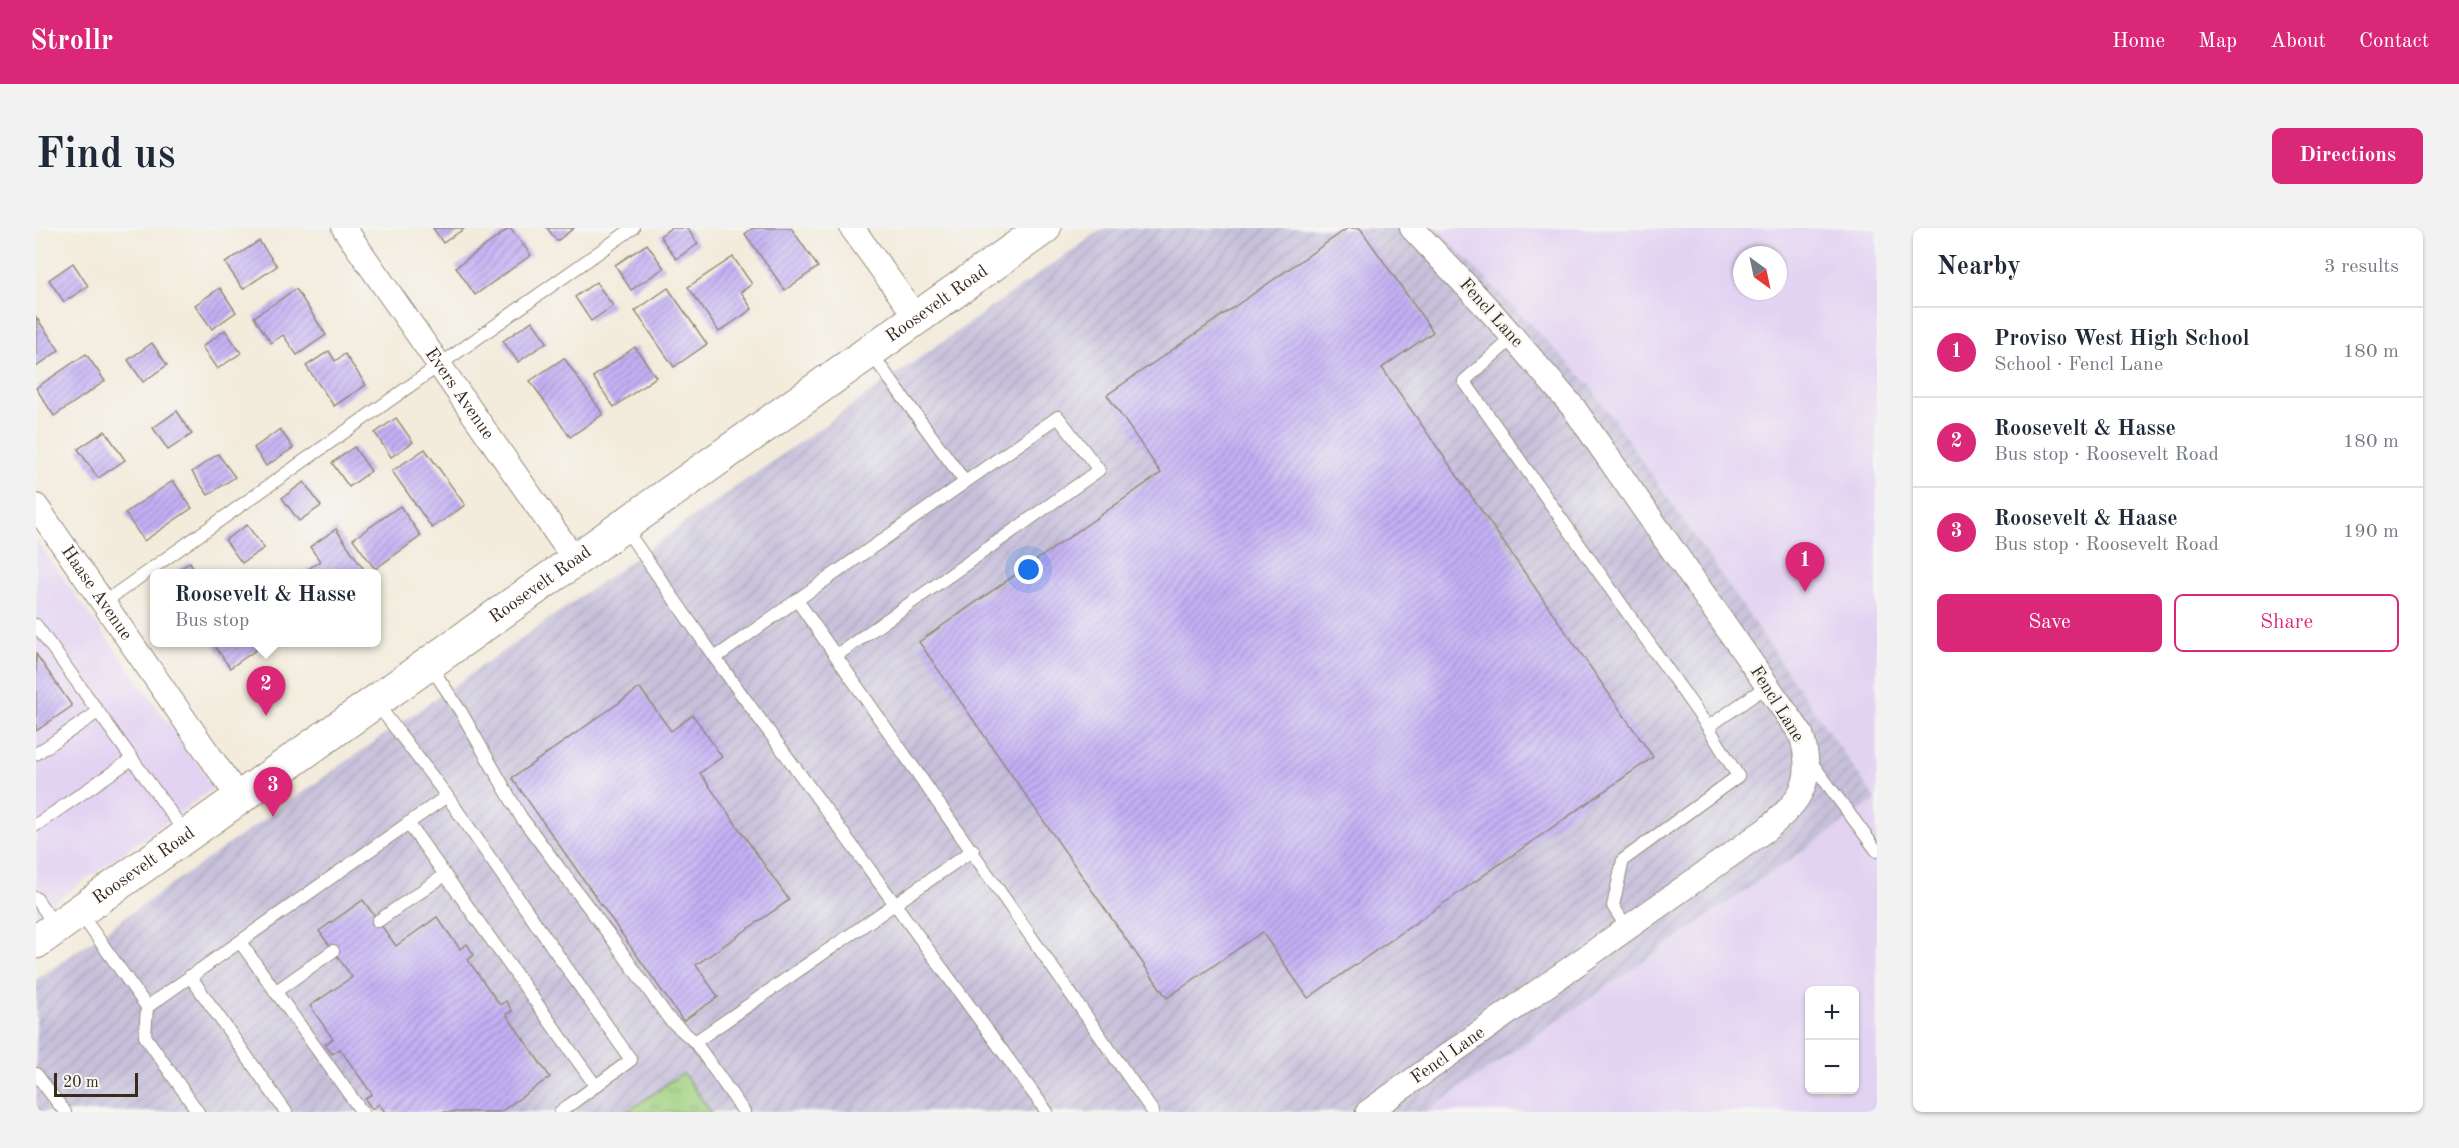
<!DOCTYPE html>
<html lang="en">
<head>
<meta charset="utf-8">
<style>
  body { margin:0; font-family:"Old Standard TT",serif; background:#f2f2f3; color:#1f2937 }
  .controls { position:absolute; right:18px; bottom:18px; display:grid; overflow:hidden; border-radius:9px; box-shadow:0 2px 4px #0004 }
  .controls button { width:54px; height:54px; display:grid; place-items:center; padding:0; border:0; border-bottom:2px solid #e0e1e3; background:#fff; color:#1f2937; font:30px sans-serif }
  .compass { position:absolute; left:1697px; top:18px; width:54px; height:54px; border-radius:50%; background:#fff; box-shadow:0 2px 4px #0004; rotate:147deg }
  .scale { position:absolute; left:18px; bottom:15px; width:84px; box-sizing:border-box; padding-left:6px; border:3px solid #3b2a1e; border-top:0; font-size:16px; line-height:21px; white-space:nowrap; color:#3b2a1e; -webkit-text-stroke:4px #f6f6f2; paint-order:stroke }
  .you { position:absolute; left:993px; top:342px; width:21px; height:21px; margin:-15px; border:4px solid #fff; border-radius:50%; background:#1a73e8; box-shadow:0 0 0 9px #1a73e833 }
  .badge { display:grid; place-items:center; width:39px; height:39px; border-radius:50%; background:#db2777; color:#fff; font-size:20px; font-weight:700 }
  .pin { position:absolute; translate:-50% -50px; filter:drop-shadow(0 2px 3px #0008) }
  .pin::after { content:''; position:absolute; top:32px; width:21px; height:18px; background:inherit; clip-path:polygon(0 0,100% 0,50% 100%) }
  .popup { position:absolute; left:114px; top:341px; width:231px; height:78px; box-sizing:border-box; display:grid; place-content:center; border-radius:9px; background:#fff; filter:drop-shadow(0 2px 4px #0005); font-size:20px; white-space:nowrap; color:#747a83 }
  .popup b { font-size:22px; color:#1f2937 }
  .popup::after { content:''; position:absolute; left:50%; top:100%; margin-left:-12px; border:12px solid transparent; border-top-color:#fff }
  .list { margin:0; padding:0; list-style:none }
  h2 { display:flex; justify-content:space-between; align-items:center; height:78px; margin:0; padding:0 24px; font-size:26px }
  h2 small { font-size:20px; font-weight:400; color:#747a83 }
  .list li { display:grid; grid-template-columns:39px 1fr auto; gap:18px; align-items:center; box-sizing:border-box; height:90px; padding:0 24px; border-top:2px solid #e0e1e3 }
  .list b { display:block; font-size:22px; white-space:nowrap }
  .list p { margin:0; font-size:20px; white-space:nowrap; color:#747a83 }
  .list em { font-size:20px; font-style:normal; color:#747a83 }
  .actions { display:flex; gap:12px; padding:18px 24px }
  .actions a { flex:1; padding:14px 0; border:2px solid #db2777; border-radius:9px; text-align:center; font-size:21px; color:#db2777 }
  .actions .main { background:#db2777; color:#fff }
  .map { position:relative; flex:none; width:1841px; height:884px; overflow:hidden; border-radius:9px }
  header { display:flex; align-items:center; gap:36px; box-sizing:border-box; height:84px; padding:0 30px; background:#db2777; color:#fff }
  header strong { font-size:28px }
  nav { display:flex; gap:33px; margin-inline-start:auto; font-size:21px }
  .intro { display:flex; align-items:center; justify-content:space-between; box-sizing:border-box; height:144px; padding:0 36px }
  h1 { margin:0; font-size:42px }
  .button { padding:15px 27px; border-radius:9px; background:#db2777; color:#fff; font-size:21px; font-weight:700 }
  main { display:flex; gap:36px; padding:0 36px }
  aside { flex:1; background:#fff; border-radius:9px; box-shadow:0 2px 4px #0004 }
  .map>svg:first-child { display:block }
</style>
</head>
<body>
<header>
<strong>Strollr</strong>
<nav><a>Home</a><a>Map</a><a>About</a><a>Contact</a></nav>
</header>
<div class="intro"><h1>Find us</h1><a class="button">Directions</a></div>
<main>
<div class="map">
<svg width="1841" height="884" viewBox="0 0 1841 884">
  <defs>
    <pattern id="industrial-furrows" width="10" height="10" patternUnits="userSpaceOnUse" patternTransform="scale(1.5)"><rect width="10" height="10" fill="#c6c0da"/><path d="M-1 1l2-2M0 10L10 0M9 11l2-2" fill="none" stroke="#aba5bb"/></pattern>
    <pattern id="grass-tufts" width="24" height="20" patternUnits="userSpaceOnUse" patternTransform="scale(1.5)"><rect width="24" height="20" fill="#a2d180"/><path d="M3 7l-1-3M5 7V3M7 7l1-3M15 17l-1-3M17 17v-4M19 17l1-3" fill="none" stroke="#85aa68"/></pattern>
    <pattern id="building-hatch" width="6" height="6" patternUnits="userSpaceOnUse" patternTransform="scale(1.5)"><rect width="6" height="6" fill="#c2b0f5"/><path d="M-1 1l2-2M0 6l6-6M5 7l2-2" fill="none" stroke="#9f8fc6"/></pattern>
  </defs>
  <rect width="100%" height="100%" fill="#f6f6f2"/>
  <filter id="ink" filterUnits="userSpaceOnUse"><feTurbulence type="fractalNoise" baseFrequency=".0167" numOctaves="2"/><feDisplacementMap in="SourceGraphic" scale="12" xChannelSelector="R" yChannelSelector="G"/><feConvolveMatrix kernelMatrix="1 2 1 2 8 2 1 2 1" color-interpolation-filters="sRGB"/></filter>
  <filter id="wash" filterUnits="userSpaceOnUse"><feTurbulence type="fractalNoise" baseFrequency=".008" numOctaves="4" result="noise"/><feDisplacementMap in="SourceGraphic" scale="24" xChannelSelector="R" yChannelSelector="G"/><feGaussianBlur stdDeviation="1.35" result="paint"/><feColorMatrix in="noise" values="0 0 0 0 0 0 0 0 0 0 0 0 0 0 0 0 0 1.4 0 .05"/><feComposite in="paint" operator="in"/></filter>
  <g filter="url(#wash)">
    <rect width="100%" height="100%" fill="#f3ebdb"/>
    <!-- built -->
    <g fill="#e3d3f2" fill-rule="evenodd">
      <path d="M1400,0H1841V884H1390L1840,572L1554,157ZM1706,27H1742V63H1706ZM1774,762H1818V862H1774Z"/>
      <polygon points="0,313 179,559 0,687"/>
    </g>
    <!-- industrial -->
    <polygon fill="url(#industrial-furrows)" points="1068,0 1400,0 1554,157 1840,572 1390,884 675,884 647,845 591,884 0,884 0,752"/>
    <!-- grass -->
    <polygon fill="url(#grass-tufts)" stroke="#6e7e4f" stroke-width="1.5" points="647,845 675,884 591,884"/>
    <g id="blocks">
      <!-- building -->
      <g fill="url(#building-hatch)">
        <polygon points="397,0 429,0 407,15"/>
        <polygon points="474,0 495,27 439,67 420,39"/>
        <polygon points="511,0 538,0 521,13"/>
        <polygon points="635,0 651,0 662,16 640,31 624,8"/>
        <polygon points="717,0 755,0 782,39 749,62 709,6"/>
        <polygon points="1312,0 1324,0 1397,104 1346,140 1617,529 1272,770 1226,704 1131,770 883,414 1125,245 1071,167"/>
        <polygon points="223,13 241,38 207,61 189,35"/>
        <polygon points="611,16 628,40 595,62 579,37"/>
        <polygon points="697,29 716,56 705,64 716,81 683,104 652,59"/>
        <polygon points="37,35 52,58 28,74 13,52"/>
        <polygon points="560,54 577,78 555,93 539,69"/>
        <polygon points="184,60 200,84 176,101 159,77"/>
        <polygon points="632,60 671,116 638,139 599,83"/>
        <polygon points="260,61 290,107 261,127 247,107 235,115 218,89"/>
        <polygon points="0,89 23,122 0,139"/>
        <polygon points="496,93 511,114 482,134 467,113"/>
        <polygon points="189,102 205,125 181,141 166,119"/>
        <polygon points="116,115 131,137 107,154 92,132"/>
        <polygon points="599,119 620,149 578,179 557,149"/>
        <polygon points="293,123 299,133 309,126 330,157 298,178 270,138"/>
        <polygon points="50,126 69,153 18,188 0,160"/>
        <polygon points="528,130 567,186 534,209 494,153"/>
        <polygon points="141,183 156,206 132,222 117,200"/>
        <polygon points="360,190 377,214 355,229 339,205"/>
        <polygon points="244,201 257,220 230,238 218,220"/>
        <polygon points="69,203 89,232 62,250 42,221"/>
        <polygon points="318,219 335,243 313,259 296,235"/>
        <polygon points="389,221 429,277 396,300 356,243"/>
        <polygon points="182,226 199,249 172,267 156,244"/>
        <polygon points="137,253 156,280 108,313 89,285"/>
        <polygon points="268,254 285,278 263,293 246,270"/>
        <polygon points="364,278 385,308 339,341 317,311"/>
        <polygon points="211,297 228,320 206,335 189,312"/>
        <polygon points="300,301 331,346 265,346 284,333 274,319"/>
        <polygon points="154,334 161,346 137,346"/>
        <polygon points="176,414 225,414 227,417 194,440"/>
        <polygon points="0,426 36,478 0,503"/>
        <polygon points="604,460 635,503 657,487 686,529 664,545 753,672 660,737 682,769 647,793 476,550"/>
        <polygon points="327,672 360,718 401,689 424,721 431,716 438,727 432,732 464,777 470,773 476,783 470,786 514,849 464,884 349,884 343,876 336,881 329,871 336,866 304,821 296,826 289,816 297,811 274,778 316,749 283,703"/>
      </g>
    </g>
  </g>
  <g filter="url(#ink)">
    <use href="#blocks" fill-opacity="0" stroke="#978a7c" stroke-width="1.5"/>
    <g fill="none" stroke-linecap="round" stroke-linejoin="round">
      <defs>
        <g id="lane">
          <polyline points="1478,109 1428,153 1672,499 1731,458"/>
          <polyline points="834,124 929,254"/>
          <polyline points="588,299 679,430 1011,884"/>
          <polyline points="761,372 1022,189 1063,242 801,427"/>
          <polyline points="67,375 597,0"/>
          <polyline points="0,397 150,606"/>
          <polyline points="679,430 761,372 1117,884"/>
          <polyline points="393,436 425,484 485,589 577,712 633,791 659,814"/>
          <polyline points="0,526 62,484"/>
          <polyline points="1772,530 1841,623"/>
          <polyline points="411,568 595,832 524,884"/>
          <polyline points="372,595 559,857"/>
          <polyline points="0,597 96,531"/>
          <polyline points="0,670 20,699"/>
          <polyline points="44,685 111,779 411,568 341,476"/>
          <polyline points="342,693 409,647"/>
          <polyline points="1591,700 1577,678 1587,632 1702,548 1672,499"/>
          <polyline points="204,714 326,884"/>
          <polyline points="154,748 250,884"/>
          <polyline points="239,764 297,723"/>
          <polyline points="111,779 109,808 162,884"/>
          <polyline points="0,846 29,884"/>
          <polyline points="708,884 659,814 937,622"/>
        </g>
        <g id="street">
          <path id="s1" d="M308,0L539,332"/>
          <polyline points="816,0 881,90"/>
          <path id="s2" d="M0,278L203,570"/>
          <path id="s3" d="M1332,884L1731,601C1767,571 1779,552 1765,506L1537,179L1457,86L1376,0"/>
        </g>
        <g id="primary">
          <path id="s4" d="M0,714L1008,0"/>
        </g>
      </defs>
      <!-- lane casing -->
      <use href="#lane" stroke="#978a7c" stroke-width="14"/>
      <!-- street casing -->
      <use href="#street" stroke="#978a7c" stroke-width="26"/>
      <!-- primary casing -->
      <use href="#primary" stroke="#978a7c" stroke-width="35"/>
      <!-- lane -->
      <use href="#lane" stroke="#fff" stroke-width="12"/>
      <!-- street -->
      <use href="#street" stroke="#fff" stroke-width="24"/>
      <!-- primary -->
      <use href="#primary" stroke="#fff" stroke-width="33"/>
    </g>
  </g>
  <g text-anchor="middle" dominant-baseline="central" stroke-width="4.5" stroke-linejoin="round" paint-order="stroke">
    <!-- street labels -->
    <g font-size="18" fill="#3b2a1e" stroke="#f6f6f2">
      <text stroke="none"><textPath href="#s4" startOffset="1104">Roosevelt Road</textPath></text>
      <text transform="translate(1455 85) rotate(48)">Fencl Lane</text>
      <text stroke="none"><textPath href="#s1" startOffset="202">Evers Avenue</textPath></text>
      <text stroke="none"><textPath href="#s4" startOffset="618">Roosevelt Road</textPath></text>
      <text stroke="none"><textPath href="#s2" startOffset="106">Haase Avenue</textPath></text>
      <text transform="translate(1741 476) rotate(58)">Fencl Lane</text>
      <text stroke="none"><textPath href="#s4" startOffset="132">Roosevelt Road</textPath></text>
      <text stroke="none"><textPath href="#s3" startOffset="98">Fencl Lane</textPath></text>
    </g>
  </g>
</svg>
<div class="controls">
<button>+</button>
<button>−</button>
</div>
<svg class="compass" viewBox="-18 -18 36 36"><path d="M0-13l5 13h-10z" fill="#e53935"/><path d="M0 13l5-13h-10z" fill="#747a83"/></svg>
<div class="scale">20 m</div>
<div class="you"></div>
<div class="pin badge" style="left:1769px;top:364px">1</div>
<div class="pin badge" style="left:230px;top:488px">2</div>
<div class="popup"><b>Roosevelt &amp; Hasse</b>Bus stop</div>
<div class="pin badge" style="left:237px;top:589px">3</div>
</div>
<aside>
<h2>Nearby<small>3 results</small></h2>
<ul class="list">
<li><span class="badge">1</span><div><b>Proviso West High School</b><p>School · Fencl Lane</p></div><em>180 m</em></li>
<li><span class="badge">2</span><div><b>Roosevelt &amp; Hasse</b><p>Bus stop · Roosevelt Road</p></div><em>180 m</em></li>
<li><span class="badge">3</span><div><b>Roosevelt &amp; Haase</b><p>Bus stop · Roosevelt Road</p></div><em>190 m</em></li>
</ul>
<div class="actions"><a class="main">Save</a><a>Share</a></div>
</aside>
</main>
</body>
</html>
